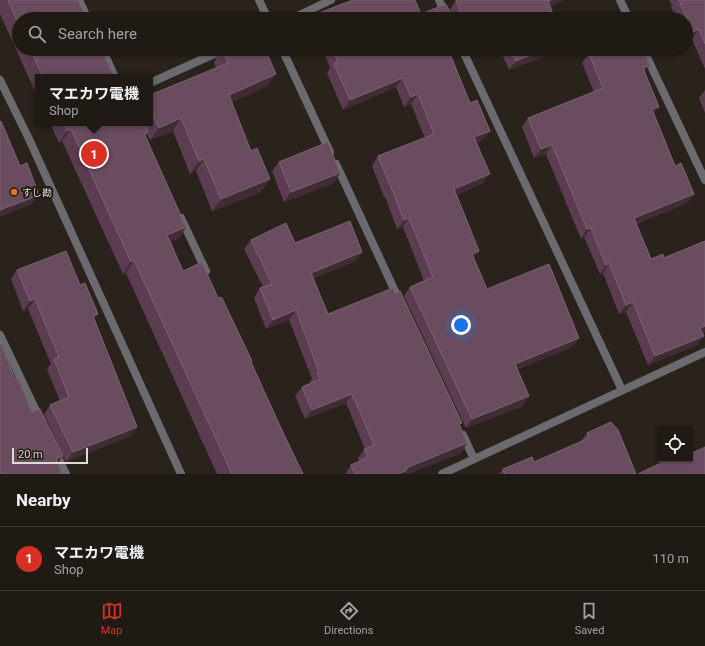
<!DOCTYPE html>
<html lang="en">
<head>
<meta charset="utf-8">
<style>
  body { margin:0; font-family:Roboto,"Noto Sans JP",sans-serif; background:#28231d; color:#f1f3f6 }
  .controls { position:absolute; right:12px; bottom:12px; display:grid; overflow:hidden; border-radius:0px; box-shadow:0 1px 3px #0004 }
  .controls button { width:36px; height:36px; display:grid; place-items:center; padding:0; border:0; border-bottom:1px solid #3d3834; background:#201a14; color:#f1f3f6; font:20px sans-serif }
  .scale { position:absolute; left:12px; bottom:10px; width:76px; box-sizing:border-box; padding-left:4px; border:2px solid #dfdbd6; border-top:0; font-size:11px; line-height:14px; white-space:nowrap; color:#dfdbd6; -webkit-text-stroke:3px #201a12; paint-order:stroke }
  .you { position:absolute; left:461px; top:325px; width:14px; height:14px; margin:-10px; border:3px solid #fff; border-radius:50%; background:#1a73e8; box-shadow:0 0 0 6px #1a73e833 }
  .badge { display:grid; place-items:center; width:26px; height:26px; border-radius:50%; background:#d93025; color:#fff; font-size:13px; font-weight:700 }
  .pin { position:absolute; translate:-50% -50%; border:2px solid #fff; box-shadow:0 1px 4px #0006 }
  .popup { position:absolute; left:35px; top:74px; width:118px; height:52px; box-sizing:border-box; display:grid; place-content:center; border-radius:0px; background:#201a14; filter:drop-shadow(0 1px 3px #0005); font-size:13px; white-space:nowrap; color:#a2a1a0 }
  .popup b { font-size:15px; color:#f1f3f6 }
  .popup::after { content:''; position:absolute; left:50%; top:100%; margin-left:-8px; border:8px solid transparent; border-top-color:#201a14 }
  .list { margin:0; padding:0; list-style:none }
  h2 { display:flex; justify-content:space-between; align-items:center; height:52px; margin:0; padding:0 16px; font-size:17px }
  h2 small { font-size:13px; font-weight:400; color:#a2a1a0 }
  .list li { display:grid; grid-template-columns:26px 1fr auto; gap:12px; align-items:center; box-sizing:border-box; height:64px; padding:0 16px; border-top:1px solid #3d3834 }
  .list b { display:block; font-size:15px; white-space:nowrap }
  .list p { margin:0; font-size:13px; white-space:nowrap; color:#a2a1a0 }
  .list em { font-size:13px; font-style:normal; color:#a2a1a0 }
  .icon { flex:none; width:22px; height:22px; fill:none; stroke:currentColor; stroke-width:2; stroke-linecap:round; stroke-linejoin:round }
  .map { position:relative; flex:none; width:705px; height:474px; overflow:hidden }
  .search { position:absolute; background:#201a14; box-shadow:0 1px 3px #0004; left:12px; right:12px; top:12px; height:44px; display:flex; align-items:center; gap:10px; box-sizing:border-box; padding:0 14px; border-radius:22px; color:#a2a1a0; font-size:15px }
  .sheet { height:116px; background:#201a14 }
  nav { display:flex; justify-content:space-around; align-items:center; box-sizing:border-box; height:56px; border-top:1px solid #3d3834; background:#201a14; font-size:11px; color:#a2a1a0 }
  nav a { display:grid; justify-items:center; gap:2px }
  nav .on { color:#d93025 }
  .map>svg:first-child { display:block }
</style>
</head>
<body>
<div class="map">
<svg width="705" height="474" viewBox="0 0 705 474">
  <rect width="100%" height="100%" fill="#2a231b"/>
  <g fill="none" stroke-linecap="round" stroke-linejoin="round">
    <!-- minor -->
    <g stroke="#6b6a6f" stroke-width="8">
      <polyline points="79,0 88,19"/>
      <polyline points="259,0 268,19"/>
      <polyline points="439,0 448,19"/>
      <polyline points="620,0 629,19"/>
      <polyline points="291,19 331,0"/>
      <polyline points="102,49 115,77"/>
      <polyline points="282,49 330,152"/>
      <polyline points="462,49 622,390"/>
      <polyline points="643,49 705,180"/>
      <polyline points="150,83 225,49"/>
      <polyline points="336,164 400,302"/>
      <polyline points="181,218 206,271"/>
      <polyline points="0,335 40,419"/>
      <polyline points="463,435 474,459"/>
      <polyline points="55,451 66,474"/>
      <polyline points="442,474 705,352"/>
    </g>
    <!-- tertiary -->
    <polyline stroke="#6b6a6f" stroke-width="8" points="0,80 29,139 181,474"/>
  </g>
  <!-- wall -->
  <g fill="#5b3c51">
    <polygon points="0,0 78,0 19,19 19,49 101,49 114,77 38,77 38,98 0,14"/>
    <polygon points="456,0 550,7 555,19 315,19 319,13 451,14 450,10"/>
    <polygon points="669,0 705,0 705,69 692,39 686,41 686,19 676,19 671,6 672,5"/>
    <polygon points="323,49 448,49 470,103 490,131 483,140 476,143 483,183 457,195 479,251 474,258 487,289 579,338 572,347 518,369 523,406 466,428 404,296 410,287 424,281 403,227 397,229 385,197 384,197 372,166 378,156 425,138 411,104 404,107 396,87 343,110 327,73 330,68"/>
    <polygon points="500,49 559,49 558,51 509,70"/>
    <polygon points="222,50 276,74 267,86 232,102 261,192 212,211 196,171 190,174 173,131 150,140 147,134 145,136 186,227 178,239 171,242 183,271 218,298 252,361 251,362 303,474 217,474 126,273 123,274 62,141 59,143 50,123 150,123 150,95 216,68 214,62"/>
    <polygon points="589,54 645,73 654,114 675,166 694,194 687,203 636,224 651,259 703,333 697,345 648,365 626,312 619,314 603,273 600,274 584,237 581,239 546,154 534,158 522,127 528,118 594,92 582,63"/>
    <polygon points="705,90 705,113 699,98"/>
    <polygon points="279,162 340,173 334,183 284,202 272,171"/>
    <polygon points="251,240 295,243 362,252 356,261 313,278 328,314 395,293 460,426 467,443 461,453 408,474 345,474 351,465 359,461 358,458 365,449 346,403 305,419 295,396 302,387 311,383 310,382 312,379 289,320 266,329 254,298 260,288 263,287 244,249"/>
    <polygon points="17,270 80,285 98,314 94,319 137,427 130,436 66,462 44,414 50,405 60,401 47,369 51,364 28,309 23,311 11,279"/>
    <polygon points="587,433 636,474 499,474 503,469 534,462 580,442"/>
  </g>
  <!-- shaded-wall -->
  <g fill="#412b35">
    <polygon points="551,0 565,0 541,11 548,1"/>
    <polygon points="699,29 692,39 686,41 693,32"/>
    <polygon points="545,49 559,49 558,51 509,70 516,61"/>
    <polygon points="650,65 644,75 643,68"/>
    <polygon points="276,74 267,86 220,107 229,95"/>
    <polygon points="403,78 396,87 343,110 350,100"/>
    <polygon points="418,94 411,104 404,107 411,97"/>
    <polygon points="659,107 652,116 652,109"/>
    <polygon points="181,118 173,131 150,140 159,128"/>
    <polygon points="71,129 62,141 59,143 67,131"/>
    <polygon points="490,131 483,140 467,147 474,137"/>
    <polygon points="552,145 546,154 534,158 541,149"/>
    <polygon points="204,159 196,171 190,174 199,161"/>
    <polygon points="340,173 334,183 284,202 291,192"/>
    <polygon points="490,174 483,183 448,199 454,189"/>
    <polygon points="270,179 261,192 212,211 221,199"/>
    <polygon points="694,194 687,203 627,227 634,218"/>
    <polygon points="39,195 32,204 0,217 0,210"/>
    <polygon points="409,218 403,227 397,229 404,220"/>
    <polygon points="186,227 178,239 159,248 167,235"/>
    <polygon points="591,228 584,237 581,239 587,229"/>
    <polygon points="479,251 473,260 472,254"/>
    <polygon points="362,252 356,261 305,282 311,273"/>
    <polygon points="134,260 126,273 123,274 131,262"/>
    <polygon points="609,263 603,273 600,274 606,265"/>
    <polygon points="35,299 28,309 23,311 30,301"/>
    <polygon points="633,302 626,312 619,314 626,305"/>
    <polygon points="296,310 289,320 266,329 273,320"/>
    <polygon points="98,314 91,323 93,316"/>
    <polygon points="705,326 705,332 694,337 700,328"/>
    <polygon points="704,336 697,345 648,365 655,356"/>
    <polygon points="579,338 572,347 509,373 515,364"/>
    <polygon points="352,394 346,403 305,419 312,410"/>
    <polygon points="529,396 523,406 466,428 472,419"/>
    <polygon points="137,427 130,436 66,462 73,452"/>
    <polygon points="467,443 461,453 408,474 398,474 406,468"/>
    <polygon points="63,456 56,466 56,459"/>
  </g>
  <!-- building -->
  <g fill="#694d5f" stroke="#7c6372">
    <polygon points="8,0 78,0 87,19 19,19 19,25"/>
    <polygon points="353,0 415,0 421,14 446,4 451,14 454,15 457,15 459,13 460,10 456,0 551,0 548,1 555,19 321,19 319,13"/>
    <polygon points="679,0 705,0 705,44 699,29 693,32"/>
    <polygon points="30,49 101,49 114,77 43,77"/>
    <polygon points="224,49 265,49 276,74 229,95 251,151 257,148 270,179 221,199 204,159 199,161 181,118 159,128 150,110 150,95 228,63 222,50"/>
    <polygon points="333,49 448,49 470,103 477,100 490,131 474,137 490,174 454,189 479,251 472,254 487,289 549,264 579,338 515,364 529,396 472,419 410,287 433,277 409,218 404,220 391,187 378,156 434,134 418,94 411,97 403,78 350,100 334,64 338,62"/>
    <polygon points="510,49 545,49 516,61"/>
    <polygon points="601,49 644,49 650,65 643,68 659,107 652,109 675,166 681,163 694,194 634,218 651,259 663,254 664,258 705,241 705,326 700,328 704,336 655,356 633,302 626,305 609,263 606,265 591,228 587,229 552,145 541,149 528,118 603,88 589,54"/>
    <polygon points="1,121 20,166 27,163 39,195 0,210 0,122"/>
    <polygon points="64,123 145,123 148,132 144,133 186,227 167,235 183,271 202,262 218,298 221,297 222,298 252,361 251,362 283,433 303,474 232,474 134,260 131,262 71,129 67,131"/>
    <polygon points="328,142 340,173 291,192 279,162"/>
    <polygon points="350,221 362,252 311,273 328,314 393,288 395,293 400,291 462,423 459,424 467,443 406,468 407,470 398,474 355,474 351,465 368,457 364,449 374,445 352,394 312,410 302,387 320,379 317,373 319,372 296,310 273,320 260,288 272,284 251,240 286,223 295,243"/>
    <polygon points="66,251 80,285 85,283 98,314 93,316 137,427 73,452 50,405 69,397 54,359 59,357 35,299 30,301 17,270"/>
    <polygon points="0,341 15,379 18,378 32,412 40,409 63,456 56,459 62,474 5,474 4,473 0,474"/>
    <polygon points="611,422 618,430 636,474 505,474 503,469 532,457 534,462 589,438 587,433"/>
    <polygon points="705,447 705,474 638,474 669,459 690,459 690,454"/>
  </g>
  <!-- markers -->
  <circle fill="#e8710a" stroke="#201a12" stroke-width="1.5" cx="14" cy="192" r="4"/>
  <g text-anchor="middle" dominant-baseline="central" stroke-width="4" stroke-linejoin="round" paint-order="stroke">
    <!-- poi labels -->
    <g font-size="10" fill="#dfdbd6" stroke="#201a12" text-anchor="start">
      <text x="22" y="192">すし勘</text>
    </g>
  </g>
</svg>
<div class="controls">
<button><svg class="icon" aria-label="locate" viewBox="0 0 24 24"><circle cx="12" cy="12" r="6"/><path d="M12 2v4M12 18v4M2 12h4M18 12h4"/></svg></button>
</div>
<div class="scale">20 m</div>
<div class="you"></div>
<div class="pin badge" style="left:94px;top:154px">1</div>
<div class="popup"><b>マエカワ電機</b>Shop</div>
<div class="search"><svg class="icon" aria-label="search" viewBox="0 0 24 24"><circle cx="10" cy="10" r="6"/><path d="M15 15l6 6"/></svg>Search here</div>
</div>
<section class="sheet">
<h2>Nearby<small></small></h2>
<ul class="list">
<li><span class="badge">1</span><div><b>マエカワ電機</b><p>Shop</p></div><em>110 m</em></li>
</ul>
</section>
<nav>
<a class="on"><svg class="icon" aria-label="map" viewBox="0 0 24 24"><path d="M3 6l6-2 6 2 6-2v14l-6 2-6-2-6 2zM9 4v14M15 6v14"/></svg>Map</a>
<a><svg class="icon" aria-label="directions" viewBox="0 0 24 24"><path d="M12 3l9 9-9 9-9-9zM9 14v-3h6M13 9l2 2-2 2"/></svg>Directions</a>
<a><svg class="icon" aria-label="saved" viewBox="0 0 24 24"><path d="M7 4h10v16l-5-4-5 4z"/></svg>Saved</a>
</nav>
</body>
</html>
